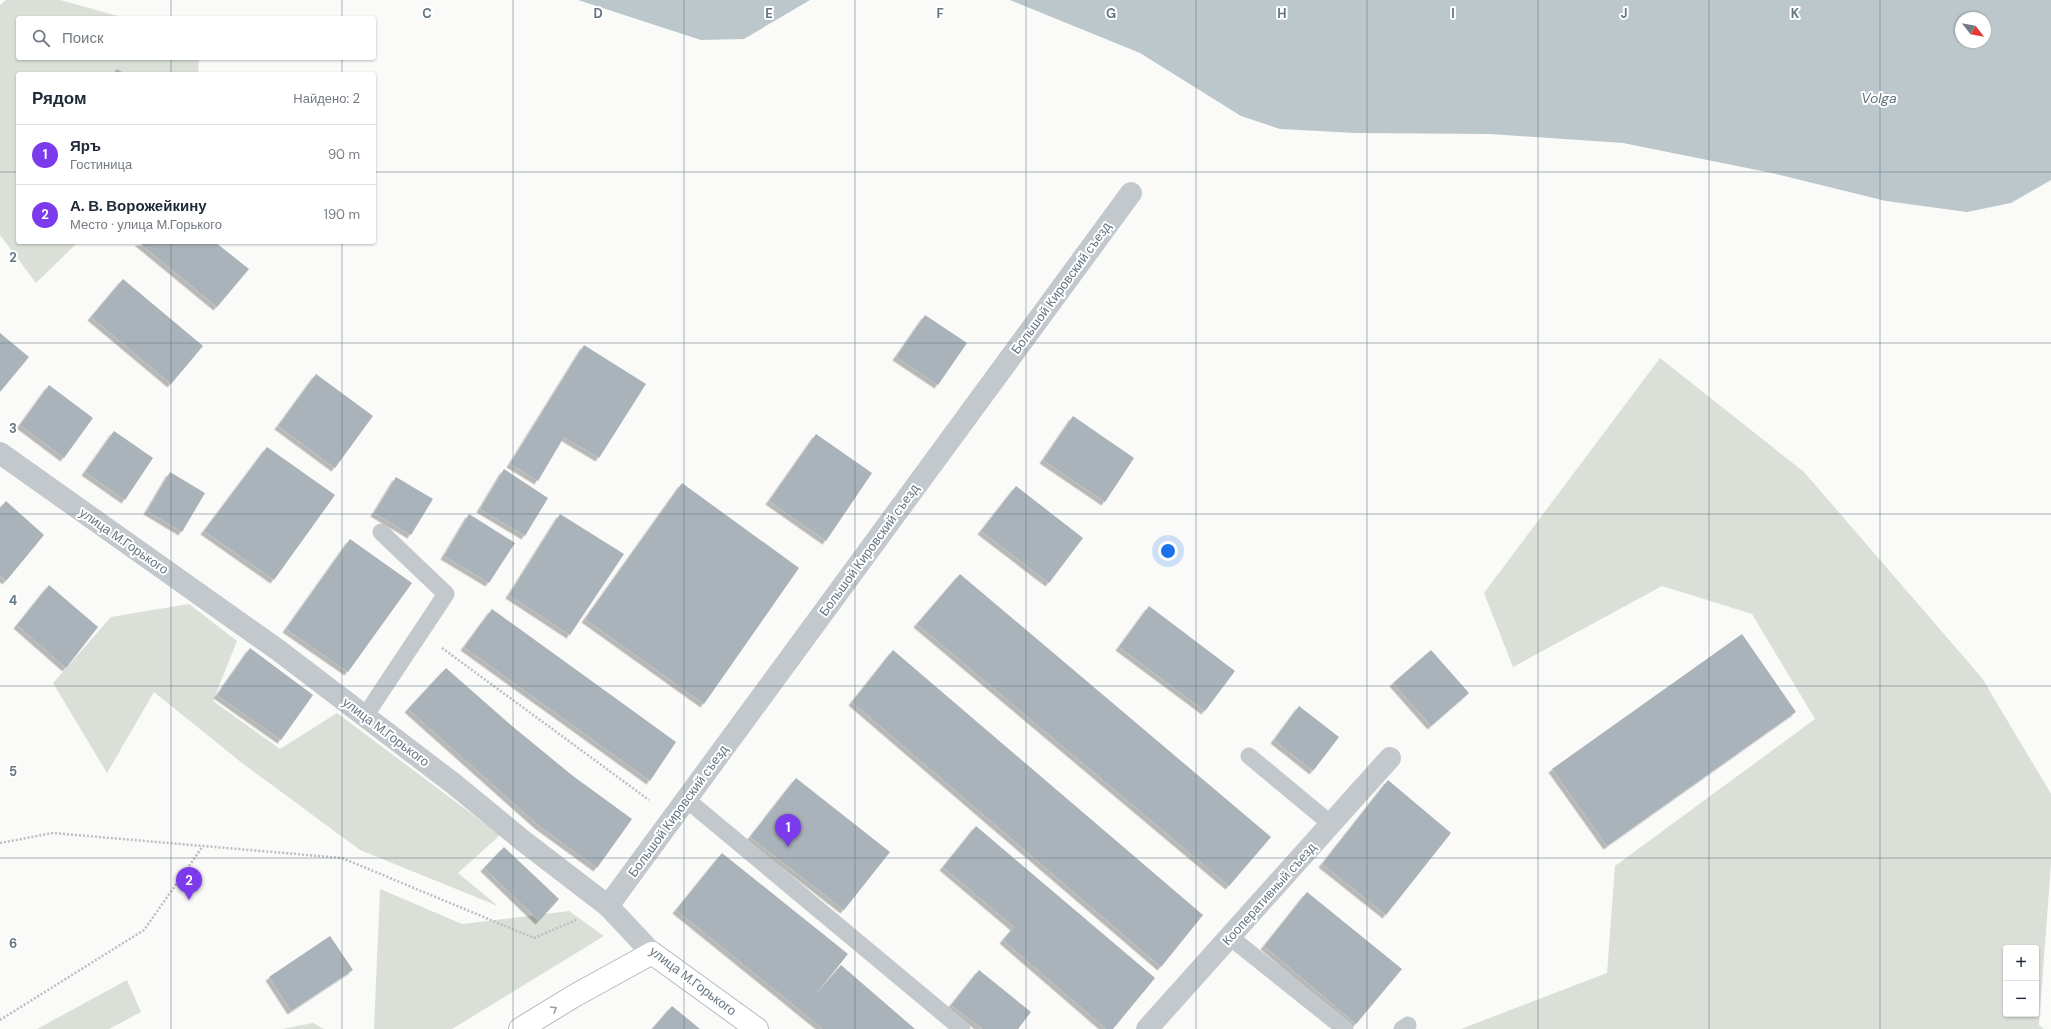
<!DOCTYPE html>
<html lang="ru">
<head>
<meta charset="utf-8">
<style>
  body { margin:0; font-family:"DM Sans",sans-serif; background:#f2f2f3; color:#1f2937 }
  .controls { position:absolute; right:12px; bottom:12px; display:grid; overflow:hidden; border-radius:4px; box-shadow:0 1px 3px #0004 }
  .controls button { width:36px; height:36px; display:grid; place-items:center; padding:0; border:0; border-bottom:1px solid #e0e1e3; background:#fff; color:#1f2937; font:20px sans-serif }
  .compass { position:absolute; left:1955px; top:12px; width:36px; height:36px; border-radius:50%; background:#fff; box-shadow:0 1px 3px #0004; rotate:121deg }
  .you { position:absolute; left:1168px; top:551px; width:14px; height:14px; margin:-10px; border:3px solid #fff; border-radius:50%; background:#1a73e8; box-shadow:0 0 0 6px #1a73e833 }
  .badge { display:grid; place-items:center; width:26px; height:26px; border-radius:50%; background:#7c3aed; color:#fff; font-size:13px; font-weight:700 }
  .pin { position:absolute; translate:-50% -33px; filter:drop-shadow(0 1px 2px #0008) }
  .pin::after { content:''; position:absolute; top:21px; width:14px; height:12px; background:inherit; clip-path:polygon(0 0,100% 0,50% 100%) }
  .list { margin:0; padding:0; list-style:none }
  h2 { display:flex; justify-content:space-between; align-items:center; height:52px; margin:0; padding:0 16px; font-size:17px }
  h2 small { font-size:13px; font-weight:400; color:#747a83 }
  .list li { display:grid; grid-template-columns:26px 1fr auto; gap:12px; align-items:center; box-sizing:border-box; height:60px; padding:0 16px; border-top:1px solid #e0e1e3 }
  .list b { display:block; font-size:15px; white-space:nowrap }
  .list p { margin:0; font-size:13px; white-space:nowrap; color:#747a83 }
  .list em { font-size:13px; font-style:normal; color:#747a83 }
  .icon { flex:none; width:22px; height:22px; fill:none; stroke:currentColor; stroke-width:2; stroke-linecap:round; stroke-linejoin:round }
  .map { position:relative; flex:none; width:2051px; height:1029px; overflow:hidden }
  .search { position:absolute; background:#fff; box-shadow:0 1px 3px #0004; left:16px; top:16px; width:360px; height:44px; display:flex; align-items:center; gap:10px; box-sizing:border-box; padding:0 14px; border-radius:4px; color:#747a83; font-size:15px }
  .panel { position:absolute; background:#fff; box-shadow:0 1px 3px #0004; left:16px; top:72px; width:360px; height:172px; border-radius:4px }
  .map>svg:first-child { display:block }
</style>
</head>
<body>
<div class="map">
<svg width="2051" height="1029" viewBox="0 0 2051 1029">
  <defs>
    <filter id="shadow"><feDropShadow dx="-3.5" dy="3.5" stdDeviation="0" flood-color="#0004"/></filter>
  </defs>
  <rect width="100%" height="100%" fill="#fafaf8"/>
  <!-- green -->
  <g fill="#dadfd7" fill-rule="evenodd">
    <polygon points="6,0 60,0 125,18 18,18 18,58 199,58 198,74 18,74 18,242 78,242 36,283 0,235 0,5"/>
    <path d="M1660,358L1804,472L1982,678L2051,794V864L2039,1025L2044,1029H1461L1607,973L1615,866L1815,719L1752,614L1662,586L1513,667L1484,593ZM2006,948H2036V1014H2006Z"/>
    <polygon points="189,604 237,641 213,701 280,749 337,713 500,835 458,873 498,906 360,850 242,763 154,692 107,773 53,683 111,617"/>
    <polygon points="380,889 462,924 569,911 604,936 452,1029 374,1029"/>
    <polygon points="127,980 141,1012 109,1029 37,1029"/>
    <polygon points="313,1023 324,1029 282,1029"/>
  </g>
  <!-- water -->
  <g fill="#bbc7cb" fill-rule="evenodd">
    <polygon points="578,0 810,0 744,39 701,40"/>
    <path d="M1010,0H2051V180L2011,203L1967,212L1886,201L1772,173L1623,143L1490,134L1356,133L1280,129L1241,116L1140,53ZM1961,18H1985V42H1961Z"/>
  </g>
  <!-- building -->
  <g fill="#aab3b9" filter="url(#shadow)">
    <polygon points="117,69 125,74 113,74"/>
    <polygon points="138,242 215,242 249,269 217,307"/>
    <polygon points="123,279 203,346 171,384 91,317"/>
    <polygon points="925,315 967,343 938,385 896,357"/>
    <polygon points="0,333 29,357 0,392"/>
    <polygon points="584,345 646,384 599,458 564,437 538,481 510,464"/>
    <polygon points="316,374 373,416 335,468 278,426"/>
    <polygon points="49,385 93,418 64,458 20,425"/>
    <polygon points="1073,416 1134,458 1105,502 1043,460"/>
    <polygon points="114,431 153,458 125,500 85,472"/>
    <polygon points="816,434 872,473 826,541 769,501"/>
    <polygon points="267,447 335,495 274,580 204,531"/>
    <polygon points="504,469 548,498 525,536 480,509"/>
    <polygon points="170,472 205,493 182,532 147,511"/>
    <polygon points="396,477 433,499 411,535 374,513"/>
    <polygon points="682,483 799,568 704,704 585,619"/>
    <polygon points="1016,486 1083,538 1049,583 981,531"/>
    <polygon points="6,501 44,535 6,581 0,576 0,508"/>
    <polygon points="469,514 515,543 489,583 444,556"/>
    <polygon points="560,514 624,554 570,635 509,595"/>
    <polygon points="350,539 412,583 348,672 286,629"/>
    <polygon points="960,574 1271,837 1229,886 917,624"/>
    <polygon points="49,585 98,627 66,668 17,625"/>
    <polygon points="1149,606 1235,671 1205,711 1119,647"/>
    <polygon points="492,609 676,742 650,781 464,647"/>
    <polygon points="1742,634 1796,712 1607,846 1552,769"/>
    <polygon points="250,648 313,695 281,740 217,695"/>
    <polygon points="893,650 1203,915 1161,967 852,702"/>
    <polygon points="1431,650 1469,693 1431,726 1393,683"/>
    <polygon points="446,668 512,726 573,776 632,819 597,868 538,825 408,709"/>
    <polygon points="1299,706 1339,737 1313,771 1274,740"/>
    <polygon points="796,778 890,852 844,910 750,837"/>
    <polygon points="1388,780 1451,833 1386,915 1322,864"/>
    <polygon points="976,826 1155,978 1113,1029 1106,1029 1003,940 1014,927 943,867"/>
    <polygon points="504,847 559,899 539,921 484,868"/>
    <polygon points="722,853 848,954 812,999 841,965 915,1029 823,1029 676,910"/>
    <polygon points="1307,892 1402,969 1356,1024 1264,946"/>
    <polygon points="330,936 353,970 291,1011 269,977"/>
    <polygon points="979,970 1031,1012 1018,1029 982,1029 951,1005"/>
    <polygon points="672,1006 700,1029 652,1029"/>
  </g>
  <g fill="none" stroke-linecap="round" stroke-linejoin="round">
    <defs>
      <polyline id="secondary" points="520,1029 574,996 652,953 757,1029"/>
    </defs>
    <!-- secondary casing -->
    <use href="#secondary" stroke="#b3babf" stroke-width="24"/>
    <!-- path -->
    <g stroke="#bbbfc2" stroke-width="2.5" stroke-dasharray="2 2" stroke-linecap="butt">
      <polyline points="442,648 649,800"/>
      <polyline points="0,843 53,833 342,858 534,938 576,920"/>
      <polyline points="0,1020 144,930 203,846"/>
    </g>
    <!-- lane -->
    <g stroke="#c3c8cc" stroke-width="17">
      <polyline points="365,716 446,594 381,532"/>
      <polyline points="1249,756 1331,824"/>
      <polyline points="686,799 962,1029"/>
      <polyline points="1230,937 1345,1029"/>
      <polyline points="1402,1029 1408,1025"/>
    </g>
    <!-- street -->
    <g stroke="#c3c8cc" stroke-width="22">
      <polyline points="0,453 278,650 454,784 522,840 608,906 652,953"/>
      <polyline points="608,906 1131,193"/>
      <polyline points="1147,1029 1390,758"/>
    </g>
    <!-- secondary -->
    <use href="#secondary" stroke="#fff" stroke-width="22"/>
  </g>
  <!-- one-way arrows -->
  <defs><path id="oneway-chevron" d="M-2-3.5L2.5 0L-2 3.5" fill="none" stroke-width="1.6" stroke-linecap="round" stroke-linejoin="round"/></defs>
  <use stroke="#939fa8" href="#oneway-chevron" transform="translate(554 1009) rotate(-31)"/>
  <!-- grid -->
  <path fill="none" stroke="#657683" stroke-width="1" stroke-opacity="0.55" d="M171,0V18M342,0V18M513,0V1029M684,0V1029M855,0V1029M1026,0V1029M1196,0V1029M1367,0V1029M1538,0V1029M1709,0V1029M1880,0V1029M171,58V74M342,58V74M0,172H18M374,172H2051M171,242V1029M342,242V1029M0,343H2051M0,514H2051M0,686H2051M0,858H2051"/>
  <g text-anchor="middle" dominant-baseline="central" stroke-width="4" stroke-linejoin="round" paint-order="stroke">
    <!-- street labels -->
    <g font-size="13" fill="#657683" stroke="#fff">
      <text transform="translate(1061 288) rotate(-54)">Большой Кировский съезд</text>
      <text transform="translate(124 541) rotate(35)">улица М.Горького</text>
      <text transform="translate(869 550) rotate(-54)">Большой Кировский съезд</text>
      <text transform="translate(386 732) rotate(37)">улица М.Горького</text>
      <text transform="translate(678 811) rotate(-54)">Большой Кировский съезд</text>
      <text transform="translate(1269 894) rotate(-48)">Кооперативный съезд</text>
      <text transform="translate(693 981) rotate(37)">улица М.Горького</text>
    </g>
    <!-- water labels -->
    <g font-size="14" font-style="italic" fill="#60757c" stroke="#fff">
      <text x="1879" y="98">Volga</text>
    </g>
  </g>
  <g font-size="13" text-anchor="middle" font-weight="bold" fill="#657683" stroke="#fff" stroke-width="4" stroke-linejoin="round" paint-order="stroke">
    <text x="427" y="18">C</text>
    <text x="598" y="18">D</text>
    <text x="769" y="18">E</text>
    <text x="940" y="18">F</text>
    <text x="1111" y="18">G</text>
    <text x="1282" y="18">H</text>
    <text x="1453" y="18">I</text>
    <text x="1624" y="18">J</text>
    <text x="1795" y="18">K</text>
    <text x="13" y="262">2</text>
    <text x="13" y="433">3</text>
    <text x="13" y="605">4</text>
    <text x="13" y="776">5</text>
    <text x="13" y="948">6</text>
  </g>
</svg>
<div class="controls">
<button>+</button>
<button>−</button>
</div>
<svg class="compass" viewBox="-18 -18 36 36"><path d="M0-13l5 13h-10z" fill="#e53935"/><path d="M0 13l5-13h-10z" fill="#747a83"/></svg>
<div class="you"></div>
<div class="pin badge" style="left:788px;top:847px">1</div>
<div class="pin badge" style="left:189px;top:900px">2</div>
<div class="search"><svg class="icon" aria-label="search" viewBox="0 0 24 24"><circle cx="10" cy="10" r="6"/><path d="M15 15l6 6"/></svg>Поиск</div>
<section class="panel">
<h2>Рядом<small>Найдено: 2</small></h2>
<ul class="list">
<li><span class="badge">1</span><div><b>Яръ</b><p>Гостиница</p></div><em>90 m</em></li>
<li><span class="badge">2</span><div><b>А. В. Ворожейкину</b><p>Место · улица М.Горького</p></div><em>190 m</em></li>
</ul>
</section>
</div>
</body>
</html>
